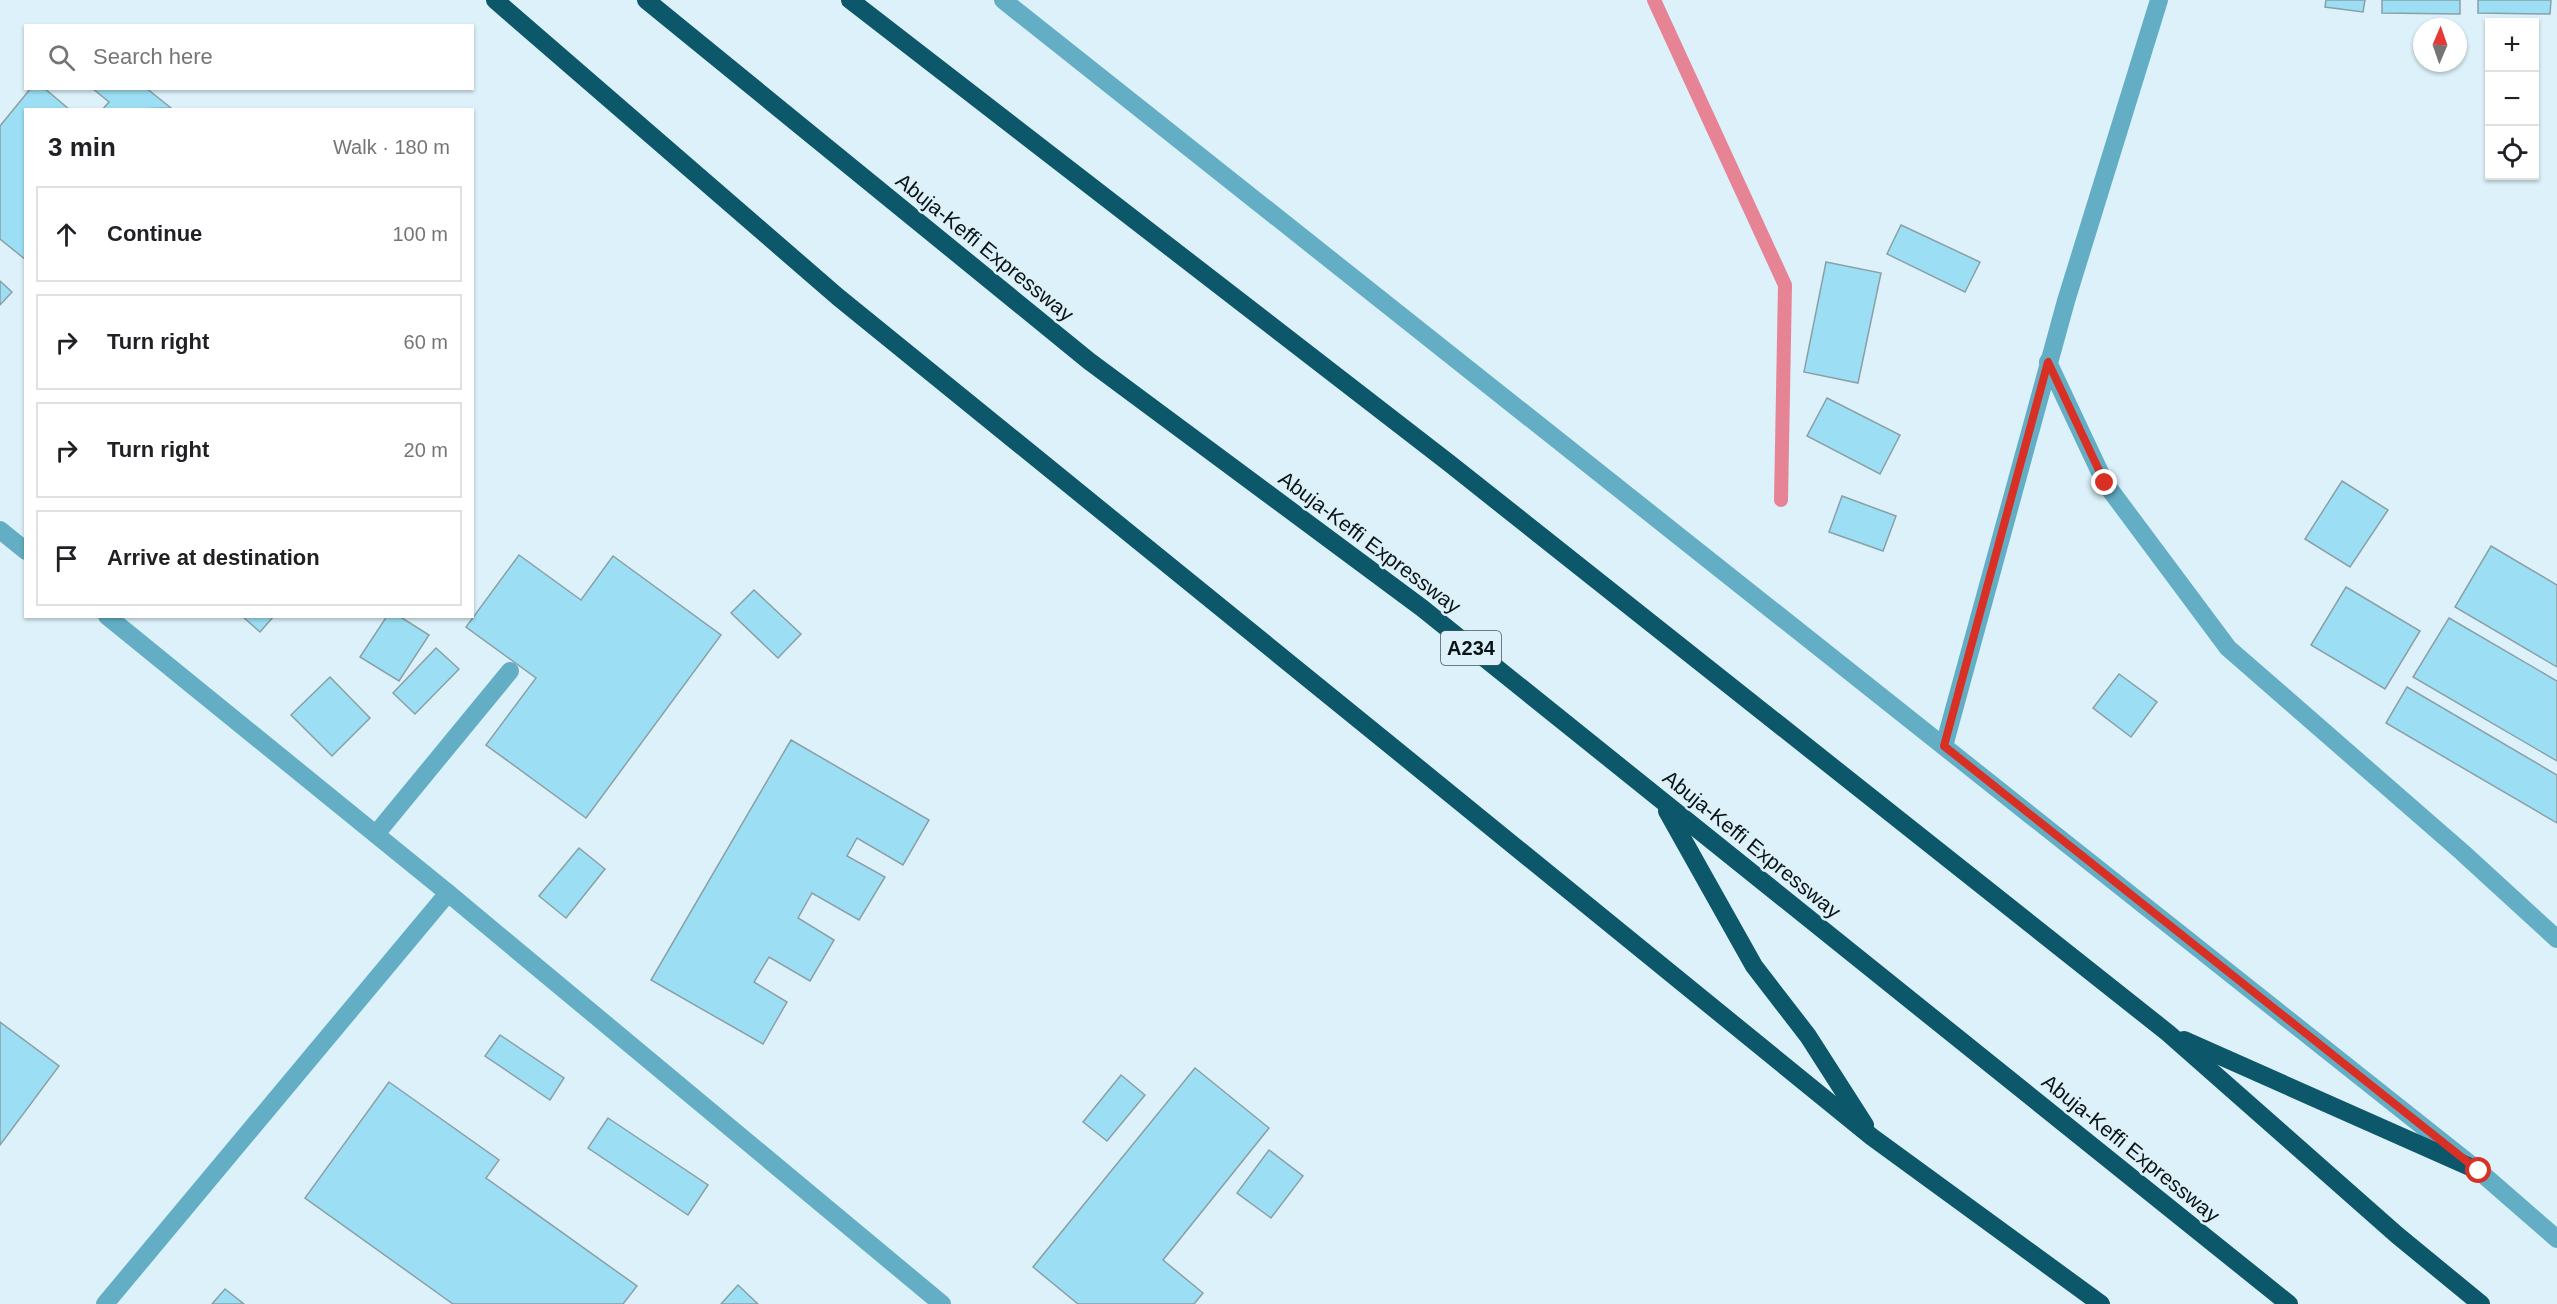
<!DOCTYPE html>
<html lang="en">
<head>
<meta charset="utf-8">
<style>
  body { margin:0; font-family:Arial,sans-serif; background:#f6f6f6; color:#202124 }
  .controls { position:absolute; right:18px; top:18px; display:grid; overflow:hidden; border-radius:0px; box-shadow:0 2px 4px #0004 }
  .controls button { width:54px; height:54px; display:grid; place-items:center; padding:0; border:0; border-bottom:2px solid #e0e0e0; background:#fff; color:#202124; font:30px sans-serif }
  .compass { position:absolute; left:2413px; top:18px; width:54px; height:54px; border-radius:50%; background:#fff; box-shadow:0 2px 4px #0004; rotate:2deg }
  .stop { position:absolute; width:18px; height:18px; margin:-14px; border:4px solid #d93025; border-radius:50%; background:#fff }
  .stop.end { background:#d93025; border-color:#fff; box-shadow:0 2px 6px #0008 }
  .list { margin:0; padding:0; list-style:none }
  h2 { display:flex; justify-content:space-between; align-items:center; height:78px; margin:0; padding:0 24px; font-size:26px }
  h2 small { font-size:20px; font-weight:400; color:#757577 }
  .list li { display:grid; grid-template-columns:39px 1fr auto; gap:18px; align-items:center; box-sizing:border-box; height:96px; margin:0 12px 12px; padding:0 12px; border:2px solid #e0e0e0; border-radius:0px }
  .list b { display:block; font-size:22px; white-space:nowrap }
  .list em { font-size:20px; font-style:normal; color:#757577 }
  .icon { flex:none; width:33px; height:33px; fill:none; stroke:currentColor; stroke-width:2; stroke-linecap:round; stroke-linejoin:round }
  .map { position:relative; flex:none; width:2557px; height:1304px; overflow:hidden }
  .search { position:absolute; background:#fff; box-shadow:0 2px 4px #0004; left:24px; top:24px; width:450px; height:66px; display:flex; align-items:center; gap:15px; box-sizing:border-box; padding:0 21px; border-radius:0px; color:#757577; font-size:22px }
  .panel { position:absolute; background:#fff; box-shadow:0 2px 4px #0004; left:24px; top:108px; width:450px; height:510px; border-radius:0px }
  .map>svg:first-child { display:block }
</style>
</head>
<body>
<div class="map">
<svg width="2557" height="1304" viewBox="0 0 2557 1304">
  <rect width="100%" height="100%" fill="#dcf1f9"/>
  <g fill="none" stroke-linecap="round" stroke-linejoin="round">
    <!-- stream -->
    <polyline stroke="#e68496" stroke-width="14" points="1654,0 1785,285 1781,500"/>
  </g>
  <!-- building -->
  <g fill="#9cdff4" stroke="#8b9fa6" stroke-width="1.5">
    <polygon points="2326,0 2365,0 2363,12 2325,7"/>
    <polygon points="2382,0 2460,0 2460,14 2382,13"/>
    <polygon points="2478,0 2551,0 2550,14 2478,13"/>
    <polygon points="31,88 44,88 70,110 26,110 26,260 0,239 0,126"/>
    <polygon points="92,88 146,88 171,108 102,110 109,102"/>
    <polygon points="1901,225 1980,262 1965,292 1887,254"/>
    <polygon points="1826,262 1881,273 1858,383 1804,372"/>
    <polygon points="0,281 12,292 0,305"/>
    <polygon points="1827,398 1900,435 1880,474 1807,436"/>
    <polygon points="2342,481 2388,510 2350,567 2305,539"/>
    <polygon points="1842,496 1896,516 1883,551 1829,532"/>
    <polygon points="2491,546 2557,585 2557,667 2455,607"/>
    <polygon points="519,555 581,600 613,556 721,635 586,818 486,745 536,678 466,627"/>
    <polygon points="2346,587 2420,631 2385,689 2311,645"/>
    <polygon points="754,590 801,634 778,658 731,613"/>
    <polygon points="242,616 274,616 260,632"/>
    <polygon points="387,616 399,616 429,635 399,681 360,657"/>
    <polygon points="2449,618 2557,681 2557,761 2413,677"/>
    <polygon points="436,648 459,669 415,714 393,693"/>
    <polygon points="2119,674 2157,702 2131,737 2093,708"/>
    <polygon points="330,677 370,718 332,756 291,715"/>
    <polygon points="2407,687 2557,775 2557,823 2386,723"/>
    <polygon points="791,740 929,820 903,865 857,838 847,856 885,877 859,920 812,893 798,918 834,940 810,981 769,957 754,982 787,1002 763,1044 651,980"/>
    <polygon points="579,848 605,869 566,918 539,896"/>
    <polygon points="0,1022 59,1066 0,1145"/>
    <polygon points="500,1035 564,1078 550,1100 485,1056"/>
    <polygon points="1195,1068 1269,1128 1163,1260 1203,1293 1194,1304 1078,1304 1033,1267"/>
    <polygon points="1121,1075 1145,1095 1107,1141 1083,1122"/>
    <polygon points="389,1082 499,1160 486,1178 637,1286 623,1304 453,1304 305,1198"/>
    <polygon points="608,1118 708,1185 688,1215 588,1148"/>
    <polygon points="1269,1150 1303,1176 1271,1218 1237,1193"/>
    <polygon points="738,1285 758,1304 721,1304"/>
    <polygon points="225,1289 244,1304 212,1304"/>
  </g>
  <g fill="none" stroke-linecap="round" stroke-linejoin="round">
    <!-- minor -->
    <g stroke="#63aec5" stroke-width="18">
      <polyline points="1003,0 2479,1171 2557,1239"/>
      <polyline points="2048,362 2105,483 2228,648 2462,852 2557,939"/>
      <polyline points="0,530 26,551"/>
      <polyline points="107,616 448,893 942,1304"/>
      <polyline points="1944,746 2066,301 2159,0"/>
      <polyline points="376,834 510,671"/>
      <polyline points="105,1304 448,893"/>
    </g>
    <!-- highway -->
    <g stroke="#0d576a" stroke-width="18">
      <polyline points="495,0 838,297 1395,749 1872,1137 2101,1304"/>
      <polyline points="646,0 1089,361 1422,608 2289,1304"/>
      <polyline points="850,0 1449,463 2168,1033 2397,1235 2481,1304"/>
      <polyline points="1667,811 1754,966 1808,1036 1865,1125"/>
      <polyline points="2184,1040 2479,1171"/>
    </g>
  </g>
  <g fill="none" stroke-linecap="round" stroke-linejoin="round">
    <!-- route -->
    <polyline stroke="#d93025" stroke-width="8" points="2105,483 2048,362 1944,746 2479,1171"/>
  </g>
  <g text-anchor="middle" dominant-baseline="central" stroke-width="5" stroke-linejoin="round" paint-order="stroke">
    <!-- shield labels -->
    <rect fill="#dcf1f9" stroke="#4a5659" stroke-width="1.5" x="1441" y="631" width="60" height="34" rx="4.5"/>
    <g font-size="20" font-weight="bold" fill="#0c1315">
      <text x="1471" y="648">A234</text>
    </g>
    <!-- street labels -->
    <g font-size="21" fill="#0c1315" stroke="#dcf1f9">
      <text transform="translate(985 247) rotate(39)">Abuja-Keffi Expressway</text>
      <text transform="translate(1370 542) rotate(37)">Abuja-Keffi Expressway</text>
      <text transform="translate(1752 844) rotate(39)">Abuja-Keffi Expressway</text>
      <text transform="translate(2131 1148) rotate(39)">Abuja-Keffi Expressway</text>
    </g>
  </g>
</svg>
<div class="controls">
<button>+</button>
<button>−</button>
<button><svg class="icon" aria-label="locate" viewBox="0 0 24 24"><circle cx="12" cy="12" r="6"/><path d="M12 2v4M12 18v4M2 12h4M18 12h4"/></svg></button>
</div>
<svg class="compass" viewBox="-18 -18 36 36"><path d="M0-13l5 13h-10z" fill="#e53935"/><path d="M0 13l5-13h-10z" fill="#757577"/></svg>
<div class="stop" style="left:2479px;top:1171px"></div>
<div class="stop end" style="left:2105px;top:483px"></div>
<div class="search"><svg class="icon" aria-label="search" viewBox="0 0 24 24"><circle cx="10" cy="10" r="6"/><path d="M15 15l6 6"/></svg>Search here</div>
<section class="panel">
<h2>3 min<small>Walk · 180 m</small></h2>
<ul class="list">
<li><svg class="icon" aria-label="ahead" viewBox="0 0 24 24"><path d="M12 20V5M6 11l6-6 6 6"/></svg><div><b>Continue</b></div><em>100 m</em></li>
<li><svg class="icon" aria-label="right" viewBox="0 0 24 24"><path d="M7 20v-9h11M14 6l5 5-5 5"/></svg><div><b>Turn right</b></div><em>60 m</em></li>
<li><svg class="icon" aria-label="right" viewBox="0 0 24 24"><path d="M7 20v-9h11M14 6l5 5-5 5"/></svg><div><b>Turn right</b></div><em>20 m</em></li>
<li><svg class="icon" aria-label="arrive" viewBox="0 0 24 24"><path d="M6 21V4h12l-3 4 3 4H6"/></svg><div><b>Arrive at destination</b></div></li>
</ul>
</section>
</div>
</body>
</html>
